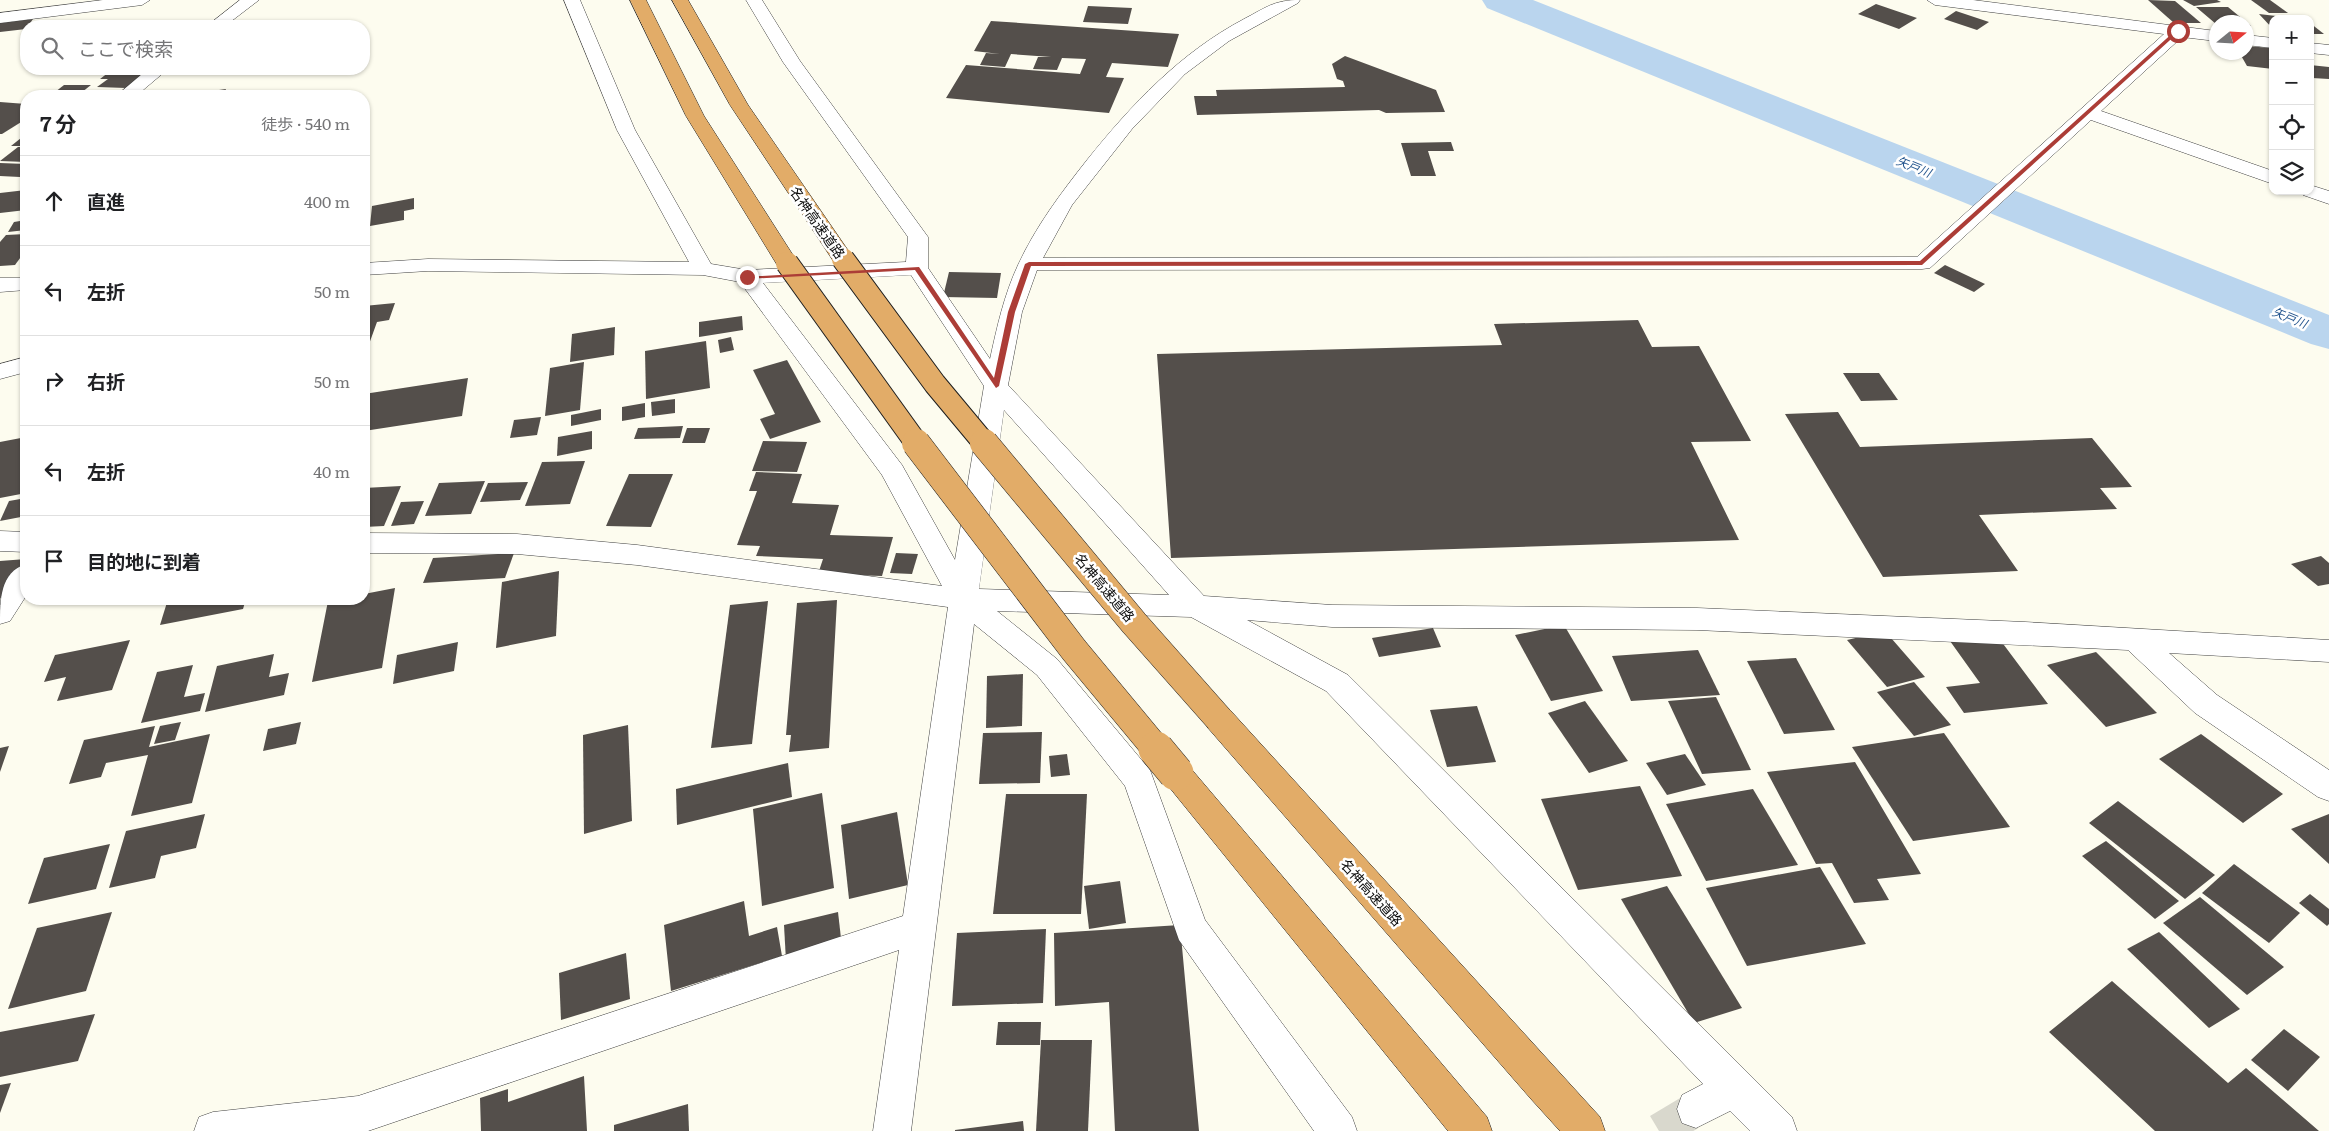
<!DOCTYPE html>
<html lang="ja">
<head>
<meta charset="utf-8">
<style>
  body { margin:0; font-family:Literata,"Noto Sans JP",serif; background:#f2f2f2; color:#202124 }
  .controls { position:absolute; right:15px; top:15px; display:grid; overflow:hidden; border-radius:10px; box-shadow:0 1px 4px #0004 }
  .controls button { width:45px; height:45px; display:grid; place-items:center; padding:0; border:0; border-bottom:1px solid #e0e0e0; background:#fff; color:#202124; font:25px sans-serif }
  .compass { position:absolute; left:2209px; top:15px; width:45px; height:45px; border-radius:50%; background:#fff; box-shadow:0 1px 4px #0004; rotate:72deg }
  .stop { position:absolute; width:15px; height:15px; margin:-11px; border:4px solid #ac3d37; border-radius:50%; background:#fff }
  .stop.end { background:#ac3d37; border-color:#fff; box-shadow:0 1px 5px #0008 }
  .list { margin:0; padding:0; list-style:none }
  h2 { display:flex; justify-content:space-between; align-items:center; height:65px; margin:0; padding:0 20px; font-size:21px }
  h2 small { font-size:16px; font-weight:400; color:#757577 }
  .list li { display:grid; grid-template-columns:32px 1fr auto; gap:15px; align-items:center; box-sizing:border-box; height:90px; padding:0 20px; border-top:1px solid #e0e0e0 }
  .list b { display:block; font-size:19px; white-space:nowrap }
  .list em { font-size:16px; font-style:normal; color:#757577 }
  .icon { flex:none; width:28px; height:28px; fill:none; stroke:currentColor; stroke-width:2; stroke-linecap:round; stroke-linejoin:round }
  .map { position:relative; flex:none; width:2329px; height:1131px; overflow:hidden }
  .search { position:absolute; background:#fff; box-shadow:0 1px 4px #0004; left:20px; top:20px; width:350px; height:55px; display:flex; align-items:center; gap:12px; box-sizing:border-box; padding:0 18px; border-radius:20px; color:#757577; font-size:19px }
  .panel { position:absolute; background:#fff; box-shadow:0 1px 4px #0004; left:20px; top:90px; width:350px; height:515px; border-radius:20px }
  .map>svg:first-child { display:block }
</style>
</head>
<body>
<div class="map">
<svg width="2329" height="1131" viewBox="0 0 2329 1131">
  <rect width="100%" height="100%" fill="#fdfcef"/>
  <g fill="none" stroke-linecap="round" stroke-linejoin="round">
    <!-- river -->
    <polygon fill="#bad5ee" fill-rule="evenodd" points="1482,0 1533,0 2329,315 2329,349 2311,344 1487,8"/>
  </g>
  <!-- building -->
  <g fill="#544f4b">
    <polygon points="2148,0 2175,1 2201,23 2174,23"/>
    <polygon points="2183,0 2217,0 2221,2 2194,6"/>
    <polygon points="2251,0 2270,0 2288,13 2269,13"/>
    <polygon points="1876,4 1917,18 1899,29 1858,14"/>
    <polygon points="1088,6 1132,8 1128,24 1083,22"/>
    <polygon points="2196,7 2228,7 2251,26 2246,26 2246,22 2216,24"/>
    <polygon points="1956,11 1989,22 1977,30 1944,19"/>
    <polygon points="2259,14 2276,16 2279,19 2273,19 2273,29"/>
    <polygon points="2277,16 2306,17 2306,19 2280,19"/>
    <polygon points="33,19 26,29 0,32 0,23"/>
    <polygon points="991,21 1179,34 1168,67 1112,63 1106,77 1124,78 1109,113 946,98 966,65 1080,74 1086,59 1062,58 1057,70 1033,69 1038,57 1051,57 1011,54 1005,67 980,65 986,53 1000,54 974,51"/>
    <polygon points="2310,23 2324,34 2310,34"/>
    <polygon points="2246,46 2271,48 2273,69 2247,66 2239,52 2246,52"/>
    <polygon points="1345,56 1436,90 1445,112 1386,113 1379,110 1197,115 1194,96 1217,96 1216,90 1345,87 1343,81 1337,79 1332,64"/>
    <polygon points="2310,65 2329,67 2329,79 2312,78"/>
    <polygon points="113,69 151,69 126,88 97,87 108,79 100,79"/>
    <polygon points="64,85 91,85 77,96 50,96"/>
    <polygon points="226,89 223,96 209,96 212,91"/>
    <polygon points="201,91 199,96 175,96 175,95"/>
    <polygon points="0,102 26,104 26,119 2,134 0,134"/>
    <polygon points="26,134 26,146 11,146"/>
    <polygon points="1451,142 1454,151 1428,151 1436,176 1411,176 1401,143"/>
    <polygon points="18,147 26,147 26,162 0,161"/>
    <polygon points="0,163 26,164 26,172 20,177 0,176"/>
    <polygon points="26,190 26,210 0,213 0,193"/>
    <polygon points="414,198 414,209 404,211 404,220 370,226 372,206"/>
    <polygon points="26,220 26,230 8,232 14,222"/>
    <polygon points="26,234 26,250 15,265 0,266 0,242 6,235"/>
    <polygon points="1945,265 1985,284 1974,292 1934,273"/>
    <polygon points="949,272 1001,273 997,298 943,297"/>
    <polygon points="395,303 389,320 377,322 364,358 364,306"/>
    <polygon points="742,316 743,330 699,337 699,322"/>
    <polygon points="1638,320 1652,347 1699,346 1751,441 1691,442 1739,540 1171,558 1157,354 1502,345 1494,324"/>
    <polygon points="615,327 614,355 570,362 572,334"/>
    <polygon points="731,337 734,350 720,353 718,340"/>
    <polygon points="706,341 710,388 646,399 645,351"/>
    <polygon points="787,360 821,422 770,439 760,419 775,414 753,370"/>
    <polygon points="584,362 580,410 545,416 550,368"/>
    <polygon points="1843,373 1879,373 1898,400 1861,401"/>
    <polygon points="468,378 462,416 364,431 364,394"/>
    <polygon points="675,399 675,413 652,416 651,402"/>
    <polygon points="645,403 645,417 622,421 622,407"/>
    <polygon points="601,409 601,420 571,426 571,415"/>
    <polygon points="1838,412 1860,447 2092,438 2132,487 2100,488 2117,509 1979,515 2018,571 1883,577 1785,414"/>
    <polygon points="541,417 537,435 510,438 514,420"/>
    <polygon points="683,426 680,438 634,439 638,428"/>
    <polygon points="687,428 710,428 705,443 682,443"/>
    <polygon points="592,431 592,449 557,456 558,437"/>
    <polygon points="26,437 26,493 0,498 0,442"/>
    <polygon points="763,441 807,442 797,472 752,471"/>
    <polygon points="585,461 570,504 525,506 542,462"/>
    <polygon points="756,472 802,474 792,503 839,505 830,535 893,537 882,576 818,574 823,559 756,556 760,546 737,545 757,491 749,491"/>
    <polygon points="629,474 673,474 651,527 606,526"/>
    <polygon points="485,481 471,514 425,516 439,483"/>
    <polygon points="528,482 520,500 480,502 488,483"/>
    <polygon points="401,486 384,526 364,527 364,488"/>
    <polygon points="26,498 26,516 0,521 9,501"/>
    <polygon points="424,501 414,524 391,526 401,502"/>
    <polygon points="514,553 505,578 423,583 433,558"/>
    <polygon points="896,553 918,554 912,574 890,573"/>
    <polygon points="2321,556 2329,563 2329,584 2318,586 2291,564"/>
    <polygon points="26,559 0,599 0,561"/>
    <polygon points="559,571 556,636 496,648 502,582"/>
    <polygon points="395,588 382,668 312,682 328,601 364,599 364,594"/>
    <polygon points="168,599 246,599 243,609 160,625"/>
    <polygon points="266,599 287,599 287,600 265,604"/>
    <polygon points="837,600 829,748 789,752 791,735 786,735 797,603"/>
    <polygon points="768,601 752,744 711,748 730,605"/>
    <polygon points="1564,625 1603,691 1551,701 1515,635"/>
    <polygon points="1433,628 1441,647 1379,657 1372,638"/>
    <polygon points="1885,631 1925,677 1887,687 1847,640"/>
    <polygon points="1998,637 2048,704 1964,713 1946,687 1980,683 1950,641"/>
    <polygon points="130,640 112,690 57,701 66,677 44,682 55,655"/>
    <polygon points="458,642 454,671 393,684 397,655"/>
    <polygon points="1698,650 1720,695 1631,701 1612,656"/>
    <polygon points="2096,652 2157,713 2106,727 2047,665"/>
    <polygon points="274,654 269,677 289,673 284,695 205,712 217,666"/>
    <polygon points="1796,658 1835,730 1784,734 1747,661"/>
    <polygon points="193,665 184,697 205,693 200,711 141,723 157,672"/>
    <polygon points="1023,674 1022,726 986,728 987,676"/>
    <polygon points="1914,682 1951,725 1914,736 1877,692"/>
    <polygon points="1716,697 1751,770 1702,774 1668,701"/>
    <polygon points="1585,701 1628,761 1589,773 1548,713"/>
    <polygon points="1477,706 1496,762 1447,767 1430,710"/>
    <polygon points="181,722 175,740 154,744 160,726"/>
    <polygon points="301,722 296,744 263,751 268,729"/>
    <polygon points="628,725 632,821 584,834 583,735"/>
    <polygon points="155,726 149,747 210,734 192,803 131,816 148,755 106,763 101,777 69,784 84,740"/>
    <polygon points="1042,732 1040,783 979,784 983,733"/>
    <polygon points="1944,733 2010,827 1913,841 1852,747"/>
    <polygon points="2201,734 2283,794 2243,823 2159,759"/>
    <polygon points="9,746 0,772 0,748"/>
    <polygon points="1067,754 1070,775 1051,777 1049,756"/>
    <polygon points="1685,754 1706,785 1667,795 1646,763"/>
    <polygon points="1855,762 1921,874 1877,879 1889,900 1854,903 1832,863 1816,864 1767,772"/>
    <polygon points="788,763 792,797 677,825 676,789"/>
    <polygon points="1640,786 1682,876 1578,890 1541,799"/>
    <polygon points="1753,789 1798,865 1706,881 1666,804"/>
    <polygon points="822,793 834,888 762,906 753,809"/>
    <polygon points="1006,794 1087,794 1081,914 993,914"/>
    <polygon points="2118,801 2215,875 2185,899 2089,823"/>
    <polygon points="897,812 908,885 849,899 841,825"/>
    <polygon points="205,814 196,848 161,856 155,878 109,888 126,831"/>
    <polygon points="2329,814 2329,864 2291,829"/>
    <polygon points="2106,841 2179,901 2155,919 2082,856"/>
    <polygon points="110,844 96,889 28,904 44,858"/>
    <polygon points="2234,864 2300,913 2269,943 2202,893"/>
    <polygon points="1820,867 1866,944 1747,966 1706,888"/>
    <polygon points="1120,881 1126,923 1089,929 1084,886"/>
    <polygon points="1667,886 1742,1008 1694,1023 1621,899"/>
    <polygon points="2310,894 2329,909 2329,924 2327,926 2299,903"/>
    <polygon points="2200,897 2284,967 2247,995 2163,923"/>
    <polygon points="744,901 749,936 777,927 782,956 671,991 664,925"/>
    <polygon points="112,912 86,991 8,1009 37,928"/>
    <polygon points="838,912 842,947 786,961 784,925"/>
    <polygon points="1180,925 1199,1131 1115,1131 1109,1002 1055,1006 1054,933"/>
    <polygon points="1046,929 1043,1003 952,1006 957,933"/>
    <polygon points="2159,932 2240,1009 2209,1028 2127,949"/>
    <polygon points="626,953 630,999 561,1020 559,973"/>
    <polygon points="2112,981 2228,1083 2246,1068 2319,1131 2155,1131 2049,1032"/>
    <polygon points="95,1014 78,1061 0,1077 0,1032"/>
    <polygon points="998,1022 1041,1022 1040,1045 996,1045"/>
    <polygon points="2284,1029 2320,1057 2288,1091 2251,1060"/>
    <polygon points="1041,1040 1092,1040 1088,1131 1036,1131"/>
    <polygon points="584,1076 587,1131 481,1131 480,1098 508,1089 508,1102"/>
    <polygon points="11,1083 0,1113 0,1085"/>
    <polygon points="688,1104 689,1131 614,1131 614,1125"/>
    <polygon points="1023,1121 1024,1131 955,1131 955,1130"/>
  </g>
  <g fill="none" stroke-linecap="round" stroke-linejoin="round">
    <!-- minor-tunnel -->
    <polyline stroke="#d9d8cd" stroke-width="35" stroke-dasharray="35 18" stroke-linecap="butt" points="1659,1131 1696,1109"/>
    <defs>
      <g id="minor">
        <polygon points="103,0 150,0 142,5 0,23 0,13"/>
        <polygon points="240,0 259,0 225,26 207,26"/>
        <path d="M564,0H580L635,130L711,264L747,270L906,262L908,237L783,62L746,0H762L800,61L928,237V268L990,359C997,327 1004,295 1018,265C1036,226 1061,193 1087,160C1132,104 1180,53 1244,19C1267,7 1274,0 1300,0L1298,3L1229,41L1185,74L1132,129L1072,205L1043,258L1917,257L2164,34L1935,5L1927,0H1973L2216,31V41L2182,37L2101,111L2273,171V184L2091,120L1930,268L1922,269L1037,270L1022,312L1008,385L1204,596L1332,605L1697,608L2025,622L2329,640V662L2169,653L2217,695L2329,770V801L2318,797L2195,713L2128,650L1697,630L1332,627L1247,620L1348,675L1792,1117L1797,1131H1750L1730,1111L1696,1128L1682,1123L1677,1109L1682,1095L1703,1084L1326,691L1191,617L997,611L1057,659L1150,770L1205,920L1352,1117L1357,1131H1314L1179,940L1125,786L1037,675L974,624L911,1131H873L899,950L368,1131H194L199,1117L213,1112L358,1096L903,916L948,607L637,565L517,554L364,553V533L517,534L637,545L942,586L882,475L740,282L703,275L428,271L364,275V263L428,259L689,262L617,130ZM911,275L984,386L955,560L902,465L763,283ZM1004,410L1169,595L979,589Z"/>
        <polygon points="2246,35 2273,38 2273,48 2246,45"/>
        <polygon points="2310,43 2329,45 2329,55 2310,53"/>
        <polygon points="148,69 168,69 136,96 116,96"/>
        <polygon points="2310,185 2329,191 2329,204 2303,195 2300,191 2310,191"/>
        <polygon points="0,278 26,278 26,290 0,292"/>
        <polygon points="26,357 26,372 0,379 0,364"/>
        <polygon points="0,531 26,532 26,552 0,551"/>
        <path d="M26,564V596L10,621L0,624C0,600 0,572 26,564Z"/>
      </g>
      <g id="highway">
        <polygon points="630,0 646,0 704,116 798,263 795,268 787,269 779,268 686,116"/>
        <polygon points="672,0 688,0 748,105 854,259 851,264 843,265 835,264 832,259 730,105"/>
        <polygon points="1219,707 1230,710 1600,1117 1605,1131 1560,1131 1531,1099 1208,728 1204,719 1208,710"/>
        <polygon points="1176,760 1187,764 1487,1117 1492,1131 1448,1131 1165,782 1160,773 1165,764"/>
      </g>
    </defs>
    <!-- minor casing -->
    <use href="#minor" stroke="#404040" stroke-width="1"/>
    <!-- highway casing -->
    <use href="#highway" stroke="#1e1e1e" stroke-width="1"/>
    <!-- minor -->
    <use href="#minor" fill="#fff" fill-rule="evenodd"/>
    <!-- highway -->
    <use href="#highway" fill="#e2ac68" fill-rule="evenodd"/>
    <defs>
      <g id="highway-bridge-far2">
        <polyline points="843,259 935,384 985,444"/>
        <polyline points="787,263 917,444"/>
      </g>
      <g id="highway-bridge-far1">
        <polyline points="916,443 1074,650 1157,750"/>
        <polyline points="984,443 1134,623 1219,719"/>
      </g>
      <polyline id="highway-bridge" points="1156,749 1176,773"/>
    </defs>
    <!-- highway-bridge-far2 casing -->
    <use href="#highway-bridge-far2" stroke="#1e1e1e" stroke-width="24" stroke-linecap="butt"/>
    <!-- highway-bridge-far1 casing -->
    <use href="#highway-bridge-far1" stroke="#1e1e1e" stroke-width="29" stroke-linecap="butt"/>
    <!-- highway-bridge casing -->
    <use href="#highway-bridge" stroke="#1e1e1e" stroke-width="36" stroke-linecap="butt"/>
    <!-- highway-bridge-far2 -->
    <use href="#highway-bridge-far2" stroke="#e2ac68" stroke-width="22"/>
    <!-- highway-bridge-far1 -->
    <use href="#highway-bridge-far1" stroke="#e2ac68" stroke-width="28"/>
    <!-- highway-bridge -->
    <use href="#highway-bridge" stroke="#e2ac68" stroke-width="35"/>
  </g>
  <!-- route -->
  <polygon fill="#ac3d37" points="2176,30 2180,31 1922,265 1031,266 1015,312 999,386 996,388 915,270 747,279 743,277 919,267 994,378 1008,312 1025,264 1029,262 1920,261"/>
  <g text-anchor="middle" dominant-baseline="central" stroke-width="5" stroke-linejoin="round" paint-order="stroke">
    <!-- far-water labels -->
    <g font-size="12" font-style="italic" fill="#26578f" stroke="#fff">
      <text transform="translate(1914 166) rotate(22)">矢戸川</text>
      <text transform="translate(2290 317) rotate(22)">矢戸川</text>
    </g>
    <!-- street labels -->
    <g font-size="14" fill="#0d0d0d" stroke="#fff">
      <text transform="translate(818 222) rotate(55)">名神高速道路</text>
      <text transform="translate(1105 587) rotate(50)">名神高速道路</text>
      <text transform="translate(1372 892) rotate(48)">名神高速道路</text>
    </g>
  </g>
</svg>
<div class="controls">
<button>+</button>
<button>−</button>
<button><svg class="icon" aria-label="locate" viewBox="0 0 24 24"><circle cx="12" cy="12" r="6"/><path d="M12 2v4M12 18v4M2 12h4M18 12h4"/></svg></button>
<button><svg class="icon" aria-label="layers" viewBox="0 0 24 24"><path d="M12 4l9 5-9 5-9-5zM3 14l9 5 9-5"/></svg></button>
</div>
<svg class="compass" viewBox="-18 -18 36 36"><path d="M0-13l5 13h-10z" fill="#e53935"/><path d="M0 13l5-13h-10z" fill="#757577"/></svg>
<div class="stop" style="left:2178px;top:31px"></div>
<div class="stop end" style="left:747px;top:277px"></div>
<div class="search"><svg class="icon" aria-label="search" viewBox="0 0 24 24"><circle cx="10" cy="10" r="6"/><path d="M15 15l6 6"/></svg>ここで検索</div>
<section class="panel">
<h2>7 分<small>徒歩 · 540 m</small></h2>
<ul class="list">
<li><svg class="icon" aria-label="ahead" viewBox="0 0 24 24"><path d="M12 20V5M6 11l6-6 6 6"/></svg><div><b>直進</b></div><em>400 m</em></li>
<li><svg class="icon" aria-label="left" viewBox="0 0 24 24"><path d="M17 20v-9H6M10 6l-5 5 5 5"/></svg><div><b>左折</b></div><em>50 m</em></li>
<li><svg class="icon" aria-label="right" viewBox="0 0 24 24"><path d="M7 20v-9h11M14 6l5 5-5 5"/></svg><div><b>右折</b></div><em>50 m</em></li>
<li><svg class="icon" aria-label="left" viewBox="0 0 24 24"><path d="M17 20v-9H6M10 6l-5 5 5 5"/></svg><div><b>左折</b></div><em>40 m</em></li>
<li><svg class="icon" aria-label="arrive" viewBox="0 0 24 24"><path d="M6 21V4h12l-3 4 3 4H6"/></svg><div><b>目的地に到着</b></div></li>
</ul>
</section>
</div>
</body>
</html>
